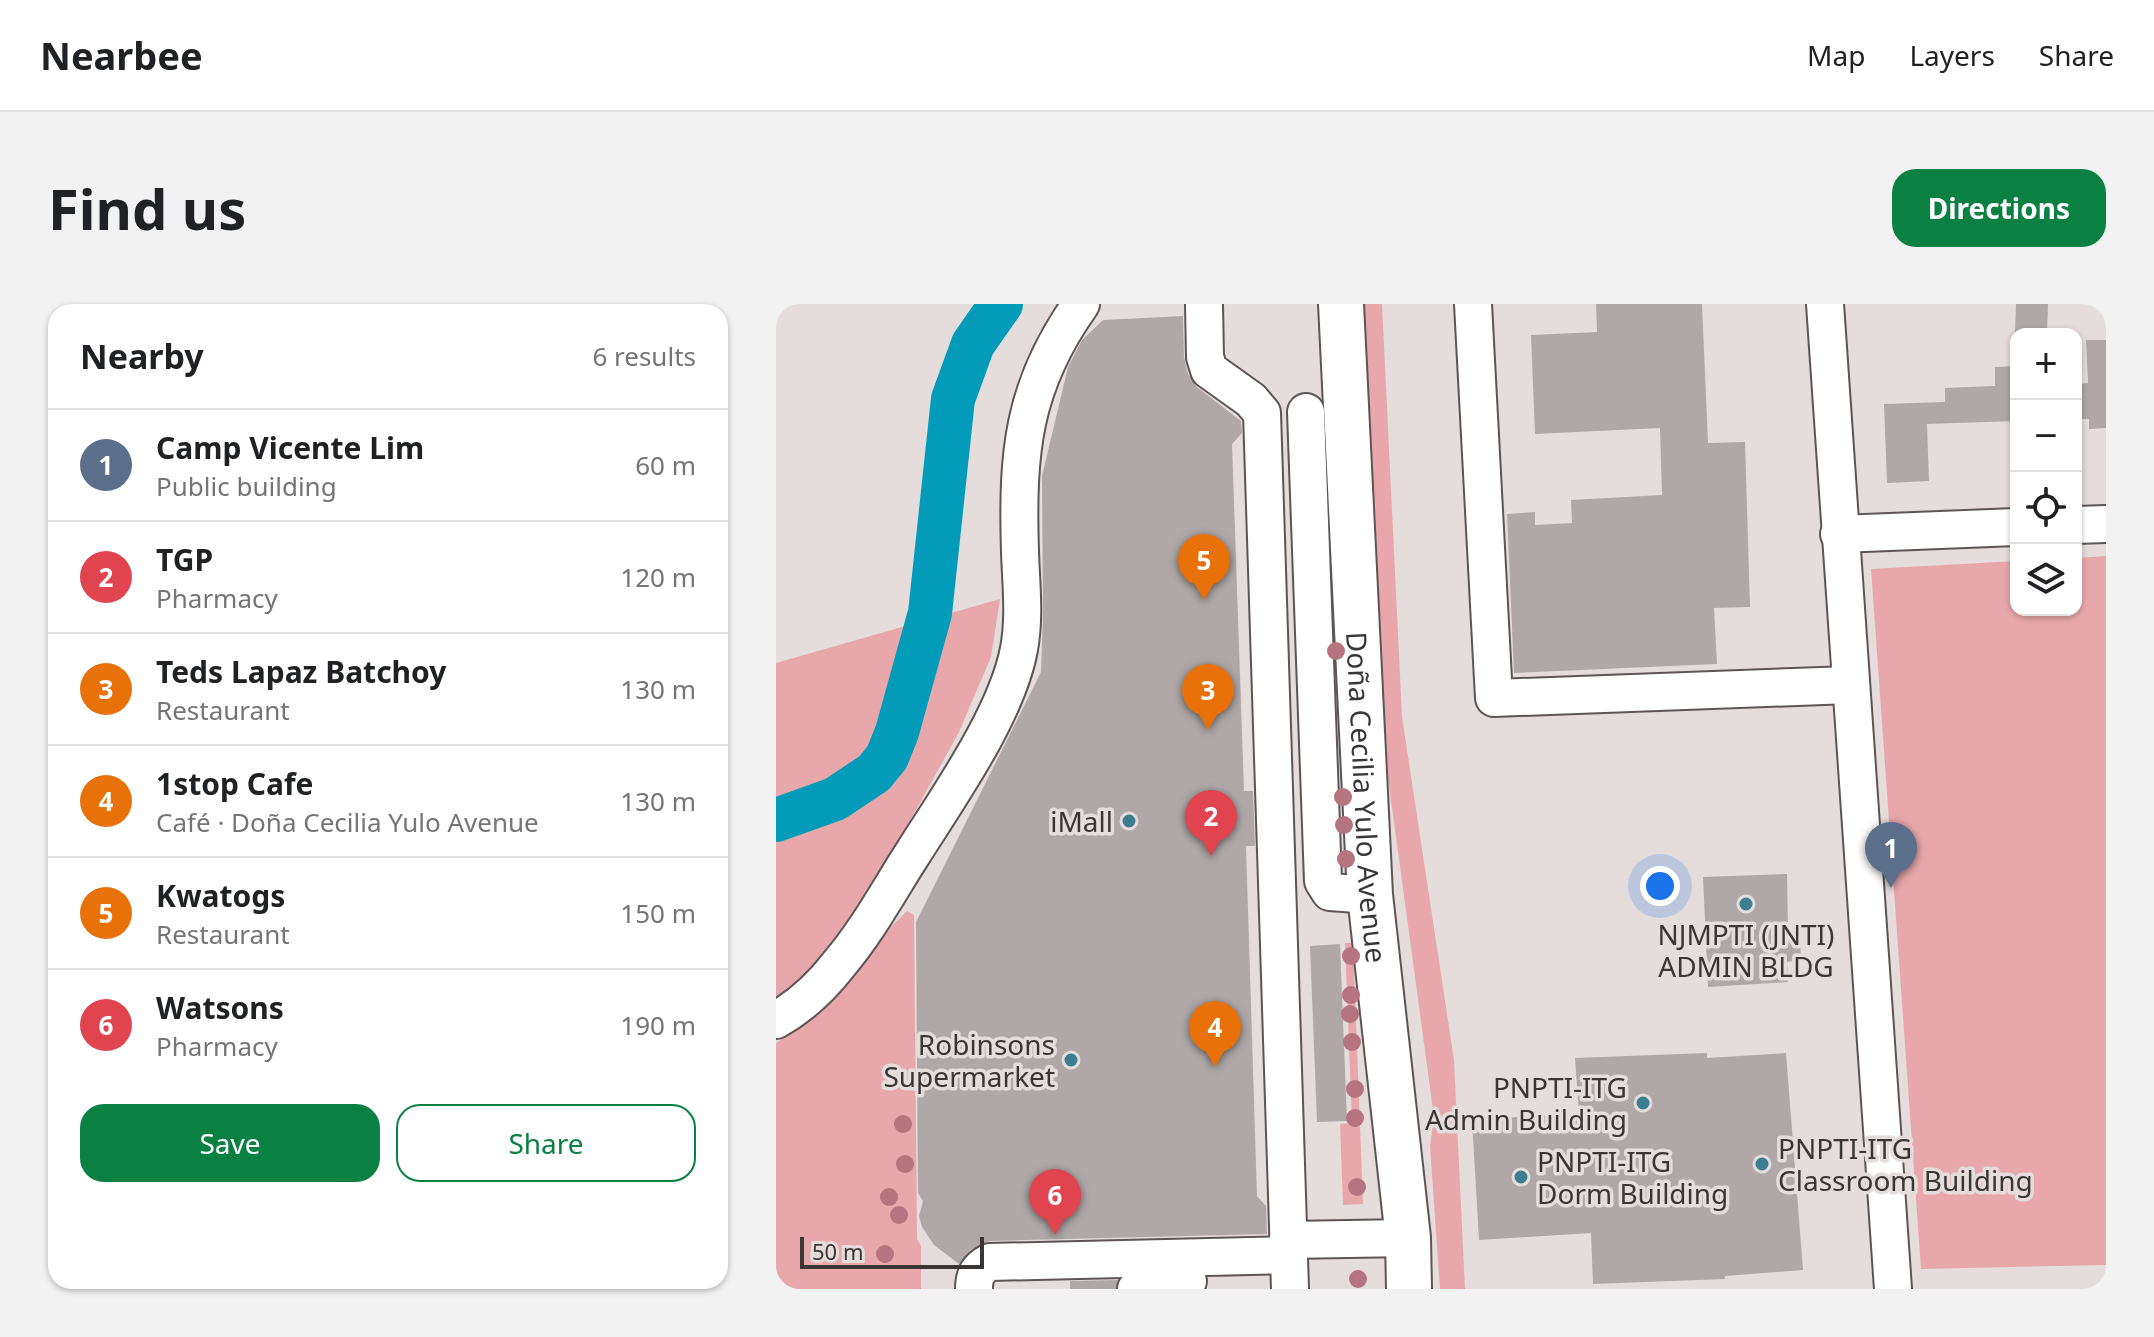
<!DOCTYPE html>
<html lang="en">
<head>
<meta charset="utf-8">
<style>
  body { margin:0; font-family:"Noto Sans",sans-serif; background:#f2f2f2; color:#202124 }
  .controls { position:absolute; right:24px; top:24px; display:grid; overflow:hidden; border-radius:16px; box-shadow:0 2px 6px #0004 }
  .controls button { width:72px; height:72px; display:grid; place-items:center; padding:0; border:0; border-bottom:2px solid #e0e0e0; background:#fff; color:#202124; font:40px sans-serif }
  .scale { position:absolute; left:24px; bottom:20px; width:184px; box-sizing:border-box; padding-left:8px; border:4px solid #3a3636; border-top:0; font-size:22px; line-height:28px; white-space:nowrap; color:#3a3636; -webkit-text-stroke:6px #e5dcdc; paint-order:stroke }
  .you { position:absolute; left:884px; top:582px; width:28px; height:28px; margin:-20px; border:6px solid #fff; border-radius:50%; background:#1a73e8; box-shadow:0 0 0 12px #1a73e833 }
  .badge { display:grid; place-items:center; width:52px; height:52px; border-radius:50%; background:#0b8043; color:#fff; font-size:26px; font-weight:700 }
  .pin { position:absolute; translate:-50% -66px; filter:drop-shadow(0 2px 4px #0008) }
  .pin::after { content:''; position:absolute; top:42px; width:28px; height:24px; background:inherit; clip-path:polygon(0 0,100% 0,50% 100%) }
  .list { margin:0; padding:0; list-style:none }
  h2 { display:flex; justify-content:space-between; align-items:center; height:104px; margin:0; padding:0 32px; font-size:34px }
  h2 small { font-size:26px; font-weight:400; color:#757577 }
  .list li { display:grid; grid-template-columns:52px 1fr auto; gap:24px; align-items:center; box-sizing:border-box; height:112px; padding:0 32px; border-top:2px solid #e0e0e0 }
  .list b { display:block; font-size:30px; white-space:nowrap }
  .list p { margin:0; font-size:26px; white-space:nowrap; color:#757577 }
  .list em { font-size:26px; font-style:normal; color:#757577 }
  .actions { display:flex; gap:16px; padding:24px 32px }
  .actions a { flex:1; padding:18px 0; border:2px solid #0b8043; border-radius:24px; text-align:center; font-size:28px; color:#0b8043 }
  .actions .main { background:#0b8043; color:#fff }
  .icon { flex:none; width:44px; height:44px; fill:none; stroke:currentColor; stroke-width:2; stroke-linecap:round; stroke-linejoin:round }
  .map { position:relative; flex:none; width:1330px; height:985px; overflow:hidden; border-radius:24px }
  header { display:flex; align-items:center; gap:48px; box-sizing:border-box; height:112px; padding:0 40px; background:#fff; border-bottom:2px solid #e0e0e0 }
  header strong { font-size:38px }
  nav { display:flex; gap:44px; margin-inline-start:auto; font-size:28px }
  .intro { display:flex; align-items:center; justify-content:space-between; box-sizing:border-box; height:192px; padding:0 48px }
  h1 { margin:0; font-size:56px }
  .button { padding:20px 36px; border-radius:24px; background:#0b8043; color:#fff; font-size:28px; font-weight:700 }
  main { display:flex; gap:48px; padding:0 48px }
  aside { flex:1; background:#fff; border-radius:24px; box-shadow:0 2px 6px #0004 }
  .map>svg:first-child { display:block }
</style>
</head>
<body>
<header>
<strong>Nearbee</strong>
<nav><a>Map</a><a>Layers</a><a>Share</a></nav>
</header>
<div class="intro"><h1>Find us</h1><a class="button">Directions</a></div>
<main>
<aside>
<h2>Nearby<small>6 results</small></h2>
<ul class="list">
<li><span class="badge" style="background:#5c6f8a">1</span><div><b>Camp Vicente Lim</b><p>Public building</p></div><em>60 m</em></li>
<li><span class="badge" style="background:#e0444e">2</span><div><b>TGP</b><p>Pharmacy</p></div><em>120 m</em></li>
<li><span class="badge" style="background:#e8710a">3</span><div><b>Teds Lapaz Batchoy</b><p>Restaurant</p></div><em>130 m</em></li>
<li><span class="badge" style="background:#e8710a">4</span><div><b>1stop Cafe</b><p>Café · Doña Cecilia Yulo Avenue</p></div><em>130 m</em></li>
<li><span class="badge" style="background:#e8710a">5</span><div><b>Kwatogs</b><p>Restaurant</p></div><em>150 m</em></li>
<li><span class="badge" style="background:#e0444e">6</span><div><b>Watsons</b><p>Pharmacy</p></div><em>190 m</em></li>
</ul>
<div class="actions"><a class="main">Save</a><a>Share</a></div>
</aside>
<div class="map">
<svg width="1330" height="985" viewBox="0 0 1330 985">
  <rect width="100%" height="100%" fill="#e5dcdc"/>
  <!-- green -->
  <g fill="#e8a8ab">
    <polygon points="584,0 606,0 626,413 678,756 689,985 664,985 654,842 658,813 604,415"/>
    <polygon points="1330,252 1330,961 1145,965 1095,265 1240,257 1240,306 1300,306 1300,254"/>
    <polygon points="224,295 215,353 183,428 98,582 50,654 0,698 0,359"/>
    <polygon points="131,607 138,611 141,935 145,942 145,985 0,985 0,739 23,724 50,702 76,672 98,639"/>
    <polygon points="569,639 577,639 587,900 567,901 564,820 576,819"/>
  </g>
  <g fill="none" stroke-linecap="round" stroke-linejoin="round">
    <!-- river -->
    <polyline stroke="#029bb9" stroke-width="44" points="0,516 59,495 98,469 111,453 121,428 154,309 177,95 197,40 225,0"/>
  </g>
  <!-- building -->
  <g fill="#b0a8a8">
    <polygon points="820,0 926,0 932,139 969,138 974,303 938,304 941,360 738,369 731,210 759,208 759,221 796,219 795,196 886,191 884,124 759,130 755,31 821,28"/>
    <polygon points="1240,0 1272,0 1271,30 1239,30"/>
    <polygon points="407,12 408,53 412,70 421,83 465,117 466,129 456,140 468,487 477,487 479,542 470,542 481,892 490,902 491,930 214,937 194,946 183,960 158,941 146,923 143,912 147,897 142,889 140,618 265,368 267,308 266,172 292,63 306,36 327,16"/>
    <polygon points="1310,36 1330,36 1330,124 1313,125 1313,115 1300,115 1300,80 1312,79"/>
    <polygon points="1240,62 1240,117 1151,120 1153,177 1111,179 1108,100 1169,98 1169,84 1219,82 1219,63"/>
    <polygon points="1011,570 1012,627 1024,628 1025,656 1011,658 1012,678 932,683 927,573"/>
    <polygon points="564,640 571,817 541,818 534,642"/>
    <polygon points="931,749 931,754 1010,749 1027,966 949,972 949,975 817,980 815,929 703,936 696,816 803,809 799,754"/>
    <polygon points="342,976 340,985 294,985 294,977"/>
  </g>
  <g fill="none" stroke-linecap="round" stroke-linejoin="round">
    <defs>
      <g id="minor">
        <polyline points="428,0 429,53 433,66 475,96 486,109 514,985"/>
        <polyline points="697,0 718,394 1074,381"/>
        <polyline points="1049,0 1117,985"/>
        <polyline points="530,108 547,577 554,588 594,591"/>
        <polyline points="1300,221 1330,220"/>
        <polyline points="1063,230 1240,223"/>
        <path d="M0,716C25,702 46,682 63,660C92,626 113,586 137,549C173,492 231,410 243,345C249,313 245,279 244,248C241,149 246,83 305,0"/>
        <polyline points="512,936 632,934"/>
        <path d="M198,985C198,971 202,964 214,958L513,951"/>
        <polyline points="360,985 366,979 412,977"/>
      </g>
      <g id="major">
        <path id="s1" d="M565,0L594,591L632,934L633,985"/>
      </g>
    </defs>
    <!-- minor casing -->
    <use href="#minor" stroke="#5d5555" stroke-width="40"/>
    <!-- major casing -->
    <use href="#major" stroke="#5d5555" stroke-width="48"/>
    <!-- minor -->
    <use href="#minor" stroke="#fff" stroke-width="36"/>
    <!-- major -->
    <use href="#major" stroke="#fff" stroke-width="44"/>
  </g>
  <!-- trees -->
  <g fill="#b57480">
    <circle cx="560" cy="347" r="9"/>
    <circle cx="567" cy="493" r="9"/>
    <circle cx="568" cy="521" r="9"/>
    <circle cx="570" cy="555" r="9"/>
    <circle cx="575" cy="652" r="9"/>
    <circle cx="575" cy="691" r="9"/>
    <circle cx="574" cy="710" r="9"/>
    <circle cx="576" cy="738" r="9"/>
    <circle cx="579" cy="785" r="9"/>
    <circle cx="579" cy="814" r="9"/>
    <circle cx="127" cy="820" r="9"/>
    <circle cx="129" cy="860" r="9"/>
    <circle cx="581" cy="883" r="9"/>
    <circle cx="113" cy="893" r="9"/>
    <circle cx="123" cy="911" r="9"/>
    <circle cx="109" cy="950" r="9"/>
    <circle cx="582" cy="975" r="9"/>
  </g>
  <!-- markers -->
  <g fill="#3c7e90" stroke="#e5dcdc" stroke-width="3">
    <circle cx="353" cy="517" r="8"/>
    <circle cx="970" cy="600" r="8"/>
    <circle cx="295" cy="756" r="8"/>
    <circle cx="867" cy="799" r="8"/>
    <circle cx="986" cy="860" r="8"/>
    <circle cx="745" cy="873" r="8"/>
  </g>
  <g text-anchor="middle" dominant-baseline="central" stroke-width="7" stroke-linejoin="round" paint-order="stroke">
    <!-- street labels -->
    <g font-size="28" fill="#3a3636" stroke="#e5dcdc">
      <text stroke="none"><textPath href="#s1" startOffset="494">Doña Cecilia Yulo Avenue</textPath></text>
    </g>
    <!-- poi labels -->
    <g font-size="28" fill="#3a3636" stroke="#e5dcdc" text-anchor="end">
      <text x="337" y="517">iMall</text>
      <text x="970" y="630" text-anchor="middle">NJMPTI (JNTI)<tspan x="970" dy="32">ADMIN BLDG</tspan></text>
      <text x="279" y="740">Robinsons<tspan x="279" dy="32">Supermarket</tspan></text>
      <text x="851" y="783">PNPTI-ITG<tspan x="851" dy="32">Admin Building</tspan></text>
      <text x="1002" y="844" text-anchor="start">PNPTI-ITG<tspan x="1002" dy="32">Classroom Building</tspan></text>
      <text x="761" y="857" text-anchor="start">PNPTI-ITG<tspan x="761" dy="32">Dorm Building</tspan></text>
    </g>
  </g>
</svg>
<div class="controls">
<button>+</button>
<button>−</button>
<button><svg class="icon" aria-label="locate" viewBox="0 0 24 24"><circle cx="12" cy="12" r="6"/><path d="M12 2v4M12 18v4M2 12h4M18 12h4"/></svg></button>
<button><svg class="icon" aria-label="layers" viewBox="0 0 24 24"><path d="M12 4l9 5-9 5-9-5zM3 14l9 5 9-5"/></svg></button>
</div>
<div class="scale">50 m</div>
<div class="you"></div>
<div class="pin badge" style="left:1115px;top:584px;background:#5c6f8a">1</div>
<div class="pin badge" style="left:435px;top:552px;background:#e0444e">2</div>
<div class="pin badge" style="left:432px;top:426px;background:#e8710a">3</div>
<div class="pin badge" style="left:439px;top:763px;background:#e8710a">4</div>
<div class="pin badge" style="left:428px;top:296px;background:#e8710a">5</div>
<div class="pin badge" style="left:279px;top:931px;background:#e0444e">6</div>
</div>
</main>
</body>
</html>
